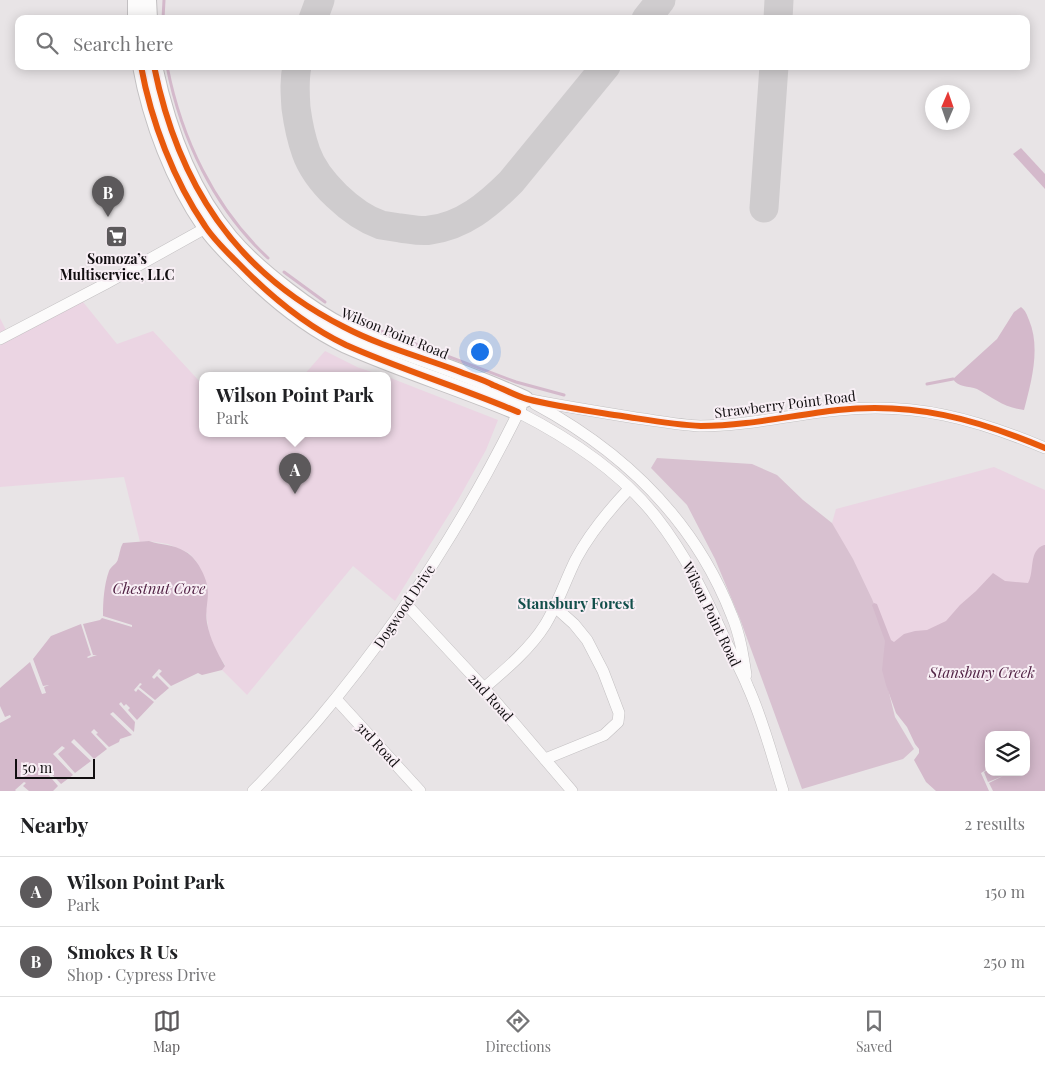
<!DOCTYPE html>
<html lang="en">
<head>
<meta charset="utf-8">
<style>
  body { margin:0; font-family:"Playfair Display",serif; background:#f2f2f2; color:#202124 }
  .controls { position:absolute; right:15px; bottom:15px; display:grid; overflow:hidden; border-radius:10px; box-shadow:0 2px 12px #0003 }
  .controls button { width:45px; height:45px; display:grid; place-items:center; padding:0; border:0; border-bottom:1px solid #e0e0e0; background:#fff; color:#202124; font:25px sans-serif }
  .compass { position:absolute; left:925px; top:85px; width:45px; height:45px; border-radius:50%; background:#fff; box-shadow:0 2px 12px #0003; rotate:2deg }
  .scale { position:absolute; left:15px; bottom:12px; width:80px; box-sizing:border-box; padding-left:5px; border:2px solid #110e10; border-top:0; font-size:14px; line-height:18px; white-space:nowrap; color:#110e10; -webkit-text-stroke:4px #f8eff5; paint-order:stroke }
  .you { position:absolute; left:479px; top:351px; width:18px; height:18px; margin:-12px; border:4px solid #fff; border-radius:50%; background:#1a73e8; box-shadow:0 0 0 8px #1a73e833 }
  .badge { display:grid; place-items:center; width:32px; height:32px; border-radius:50%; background:#5c595b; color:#fff; font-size:16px; font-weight:700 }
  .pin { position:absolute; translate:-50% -41px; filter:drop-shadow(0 1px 2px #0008) }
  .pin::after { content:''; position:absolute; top:26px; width:18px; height:15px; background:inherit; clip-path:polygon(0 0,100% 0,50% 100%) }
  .popup { position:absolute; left:199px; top:372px; width:192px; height:65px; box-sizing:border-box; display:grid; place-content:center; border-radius:10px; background:#fff; filter:drop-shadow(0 1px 4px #0005); font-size:16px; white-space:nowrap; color:#757577 }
  .popup b { font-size:19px; color:#202124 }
  .popup::after { content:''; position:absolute; left:50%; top:100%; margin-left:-10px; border:10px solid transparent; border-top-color:#fff }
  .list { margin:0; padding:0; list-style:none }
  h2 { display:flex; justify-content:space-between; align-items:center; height:65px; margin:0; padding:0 20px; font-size:21px }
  h2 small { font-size:16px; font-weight:400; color:#757577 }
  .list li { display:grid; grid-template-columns:32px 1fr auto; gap:15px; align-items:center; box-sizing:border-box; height:70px; padding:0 20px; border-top:1px solid #e0e0e0 }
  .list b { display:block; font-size:19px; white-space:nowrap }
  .list p { margin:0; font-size:16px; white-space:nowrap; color:#757577 }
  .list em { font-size:16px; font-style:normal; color:#757577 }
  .icon { flex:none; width:28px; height:28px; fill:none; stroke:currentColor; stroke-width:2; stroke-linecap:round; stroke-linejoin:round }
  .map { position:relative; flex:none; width:1045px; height:791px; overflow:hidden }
  .search { position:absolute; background:#fff; box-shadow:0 2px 12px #0003; left:15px; right:15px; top:15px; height:55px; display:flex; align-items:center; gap:12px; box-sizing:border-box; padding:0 18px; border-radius:10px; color:#757577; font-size:19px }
  .sheet { height:205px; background:#fff }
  nav { display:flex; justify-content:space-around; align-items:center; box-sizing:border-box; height:70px; border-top:1px solid #e0e0e0; background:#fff; font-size:14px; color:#757577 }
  nav a { display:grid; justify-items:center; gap:2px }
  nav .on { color:#5c595b }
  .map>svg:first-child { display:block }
</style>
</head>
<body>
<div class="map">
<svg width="1045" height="791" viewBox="0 0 1045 791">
  <rect width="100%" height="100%" fill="#e8e4e6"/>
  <!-- green -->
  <g fill="#ebd5e3">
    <polygon points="79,297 117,344 153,331 202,384 202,433 388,433 388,377 498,420 486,450 458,500 395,601 353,566 247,695 222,670 225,665 215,650 209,633 206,612 208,587 196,561 189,553 168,544 149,541 140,542 124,477 0,487 0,318 8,334"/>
    <polygon points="325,351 357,367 381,375 304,375"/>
    <polygon points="994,467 1045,490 1045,602 953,621 893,650 832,523 836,509"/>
  </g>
  <!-- forest -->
  <polygon fill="#d8c1d0" points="657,458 752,464 777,475 803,500 832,523 853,559 872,599 885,631 887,685 895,717 914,749 903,759 802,789 740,619 715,559 687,505 651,468"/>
  <!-- water -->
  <g fill="#d4b9cb">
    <polygon points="1021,148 1045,174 1045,189 1013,154"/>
    <path d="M1021,307C1026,311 1027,315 1029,320C1041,348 1031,383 1024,410C1005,408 993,398 977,389C969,386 957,387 953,379L997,339L1014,312Z"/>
    <path d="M149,541C162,546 172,543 186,552C197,558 208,579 208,592C208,602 205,612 207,623C210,639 217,652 225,666L222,670L202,675L198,673L171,686L159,674L162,671L159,669L152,677L154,679L157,676L169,688L155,700L139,687L142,684L140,683L134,690L136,692L138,689L154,702L137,720L128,710L130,708L126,704L124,706L121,702L119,704L135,722L134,732L113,712L110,714L132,735L120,739L119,742L109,747L96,734L98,733L94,729L91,732L107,749L94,759L74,739L71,742L91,761L75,773L58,754L65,748L62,746L53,754L73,775L61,784L43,765L41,766L58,786L53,791H29L23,786L26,783L24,782L15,790L16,791H0V723L11,717L10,715L5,717L0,706V688L30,662L42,694L46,693L44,687L49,685L43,686L33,659L51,636L81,624L91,655L87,657L88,658L97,655H93L83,624L100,620L102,618L132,627V625L103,616C103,601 104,585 109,571C111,566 117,564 118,559C120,553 120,548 123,543Z"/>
    <path d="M1044,545H1045V791H993L989,783L1003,776L988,782L984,772L989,769V772H1026V735H989V768L981,773L989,791H936L926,782L914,760L919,753V749L915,744L907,727L896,713L886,685L882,670L885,641L872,605L874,603L877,604L891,640L894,642L904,634L915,631L927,630L946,621L960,605L976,591L993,573L1005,581L1028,583C1035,571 1028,551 1044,545Z"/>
  </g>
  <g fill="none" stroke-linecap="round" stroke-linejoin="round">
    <!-- stream -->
    <g stroke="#d4b9cb" stroke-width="3">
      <polyline points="163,19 164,0"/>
      <path d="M167,66C181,138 214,208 268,258"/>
      <polyline points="284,272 325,302"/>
      <polyline points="373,328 516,382 564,395"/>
      <polyline points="927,384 953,379"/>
    </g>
    <!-- taxiway -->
    <g stroke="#cfccce" stroke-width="29">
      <polyline points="313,19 320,0"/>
      <polyline points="646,19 661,0"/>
      <polyline points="778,19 779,0"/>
      <path d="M297,66C294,81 295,93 296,108C298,123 301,138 306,152C316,181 352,215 381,225C387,226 394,227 400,228C410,229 421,232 430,230C463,226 488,205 511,182L606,66"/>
      <polyline points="764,208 774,66"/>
    </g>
    <defs>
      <g id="street">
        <polyline points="0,339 105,284 211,225"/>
        <path d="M525,399C562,406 599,412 636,418C658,421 679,425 700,426C747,426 793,414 839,410C915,402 976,419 1045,448"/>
        <path d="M535,404C624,452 695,521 732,616C740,635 743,655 746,675"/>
        <path d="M518,412C569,438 620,471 656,517C685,554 704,593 723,635C731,653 741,669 748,687C763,720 772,756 783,791"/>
        <polyline points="407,605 484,688 572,791"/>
        <path d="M484,688C505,670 530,649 545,625C558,604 565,581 576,559C590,533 609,510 629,489"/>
        <polyline points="336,699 420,791"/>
        <polyline points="545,759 604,735 618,722 619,713 603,671 587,640 574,624 555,607"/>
        <path d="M253,791C275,769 296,745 317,721C398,625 466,520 521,407"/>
      </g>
      <g id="secondary">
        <polyline points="136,0 136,19"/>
        <polyline points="148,0 149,19"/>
        <path d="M141,66C151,121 174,181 205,226C214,240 227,252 238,263C270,296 304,325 346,345C402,370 462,388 518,412"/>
        <path d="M154,66C167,127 189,190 230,238C247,258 267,275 288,291C306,305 325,318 345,328C369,340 395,348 419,357C455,370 490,383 525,399"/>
      </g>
    </defs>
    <!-- street casing -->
    <use href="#street" stroke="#c3c0c2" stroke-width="12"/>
    <!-- secondary casing -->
    <use href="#secondary" stroke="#c3c0c2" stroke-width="18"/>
    <!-- street -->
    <use href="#street" stroke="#fcfbfb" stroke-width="11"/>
    <!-- secondary -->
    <use href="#secondary" stroke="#fcfbfb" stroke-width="16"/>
    <defs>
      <g id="cycleway">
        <path d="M141,66C151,121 174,181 205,226C214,240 227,252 238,263C270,296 304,325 346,345C402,370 462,388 518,412"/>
        <path d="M154,66C178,184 235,272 344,327C380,346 421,357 458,371C470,376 482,379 493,385C504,389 516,396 527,399C558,407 590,411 622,416C648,420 674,425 701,426C747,426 793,415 838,410C914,402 976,419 1045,448"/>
      </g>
    </defs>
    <!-- cycleway casing -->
    <use href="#cycleway" stroke="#f8eff5" stroke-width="9"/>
    <!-- cycleway -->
    <use href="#cycleway" stroke="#e8590c" stroke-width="6"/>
  </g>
  <!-- icons -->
  <defs>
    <symbol id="supermarket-square" viewBox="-11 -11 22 22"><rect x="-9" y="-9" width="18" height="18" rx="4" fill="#5c595b" stroke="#f8eff5"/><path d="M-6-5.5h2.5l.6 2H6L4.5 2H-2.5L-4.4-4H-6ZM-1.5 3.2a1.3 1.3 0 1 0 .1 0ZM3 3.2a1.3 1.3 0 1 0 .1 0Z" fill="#fff"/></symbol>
  </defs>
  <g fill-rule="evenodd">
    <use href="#supermarket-square" x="104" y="224" width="25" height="25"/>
  </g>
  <g text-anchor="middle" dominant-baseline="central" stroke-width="4" stroke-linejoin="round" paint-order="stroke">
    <!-- poi labels -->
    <g font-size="14" font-weight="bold" fill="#110e10" stroke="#f8eff5">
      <text x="117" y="258">Somoza’s<tspan x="117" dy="16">Multiservice, LLC</tspan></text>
    </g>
    <!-- street labels -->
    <g font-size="14" fill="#110e10" stroke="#f8eff5">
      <text transform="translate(395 333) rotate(22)">Wilson Point Road</text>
      <text transform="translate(785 404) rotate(-7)">Strawberry Point Road</text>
      <text transform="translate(404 606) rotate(-56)">Dogwood Drive</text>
      <text transform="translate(712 614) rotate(64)">Wilson Point Road</text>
      <text transform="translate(491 697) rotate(48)">2nd Road</text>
      <text transform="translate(378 744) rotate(47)">3rd Road</text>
    </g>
    <!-- water labels -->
    <g font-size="15" font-style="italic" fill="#512244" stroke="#f8eff5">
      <text x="159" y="588">Chestnut Cove</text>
      <text x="982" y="672">Stansbury Creek</text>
    </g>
    <!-- neighbourhood labels -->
    <g font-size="15" font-weight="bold" fill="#124f4b" stroke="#f8eff5">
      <text x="576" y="603">Stansbury Forest</text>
    </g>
  </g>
</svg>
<div class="controls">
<button><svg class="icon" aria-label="layers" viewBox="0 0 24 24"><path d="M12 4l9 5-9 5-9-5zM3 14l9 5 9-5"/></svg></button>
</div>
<svg class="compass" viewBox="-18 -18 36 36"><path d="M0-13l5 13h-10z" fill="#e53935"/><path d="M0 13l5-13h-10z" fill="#757577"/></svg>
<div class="scale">50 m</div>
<div class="you"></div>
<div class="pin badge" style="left:295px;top:494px">A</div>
<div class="popup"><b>Wilson Point Park</b>Park</div>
<div class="pin badge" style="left:108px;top:217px">B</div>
<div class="search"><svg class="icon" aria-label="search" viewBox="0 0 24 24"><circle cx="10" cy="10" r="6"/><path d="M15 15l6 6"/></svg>Search here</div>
</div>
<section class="sheet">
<h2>Nearby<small>2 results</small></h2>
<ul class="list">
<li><span class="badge">A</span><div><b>Wilson Point Park</b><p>Park</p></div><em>150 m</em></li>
<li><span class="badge">B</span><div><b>Smokes R Us</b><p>Shop · Cypress Drive</p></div><em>250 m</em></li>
</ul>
</section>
<nav>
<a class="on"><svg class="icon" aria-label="map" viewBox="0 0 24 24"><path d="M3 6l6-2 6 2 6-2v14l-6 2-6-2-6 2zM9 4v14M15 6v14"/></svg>Map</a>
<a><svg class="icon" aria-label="directions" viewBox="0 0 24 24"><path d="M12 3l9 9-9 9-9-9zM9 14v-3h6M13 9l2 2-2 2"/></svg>Directions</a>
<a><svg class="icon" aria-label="saved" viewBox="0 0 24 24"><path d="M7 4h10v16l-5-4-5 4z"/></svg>Saved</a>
</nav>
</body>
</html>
